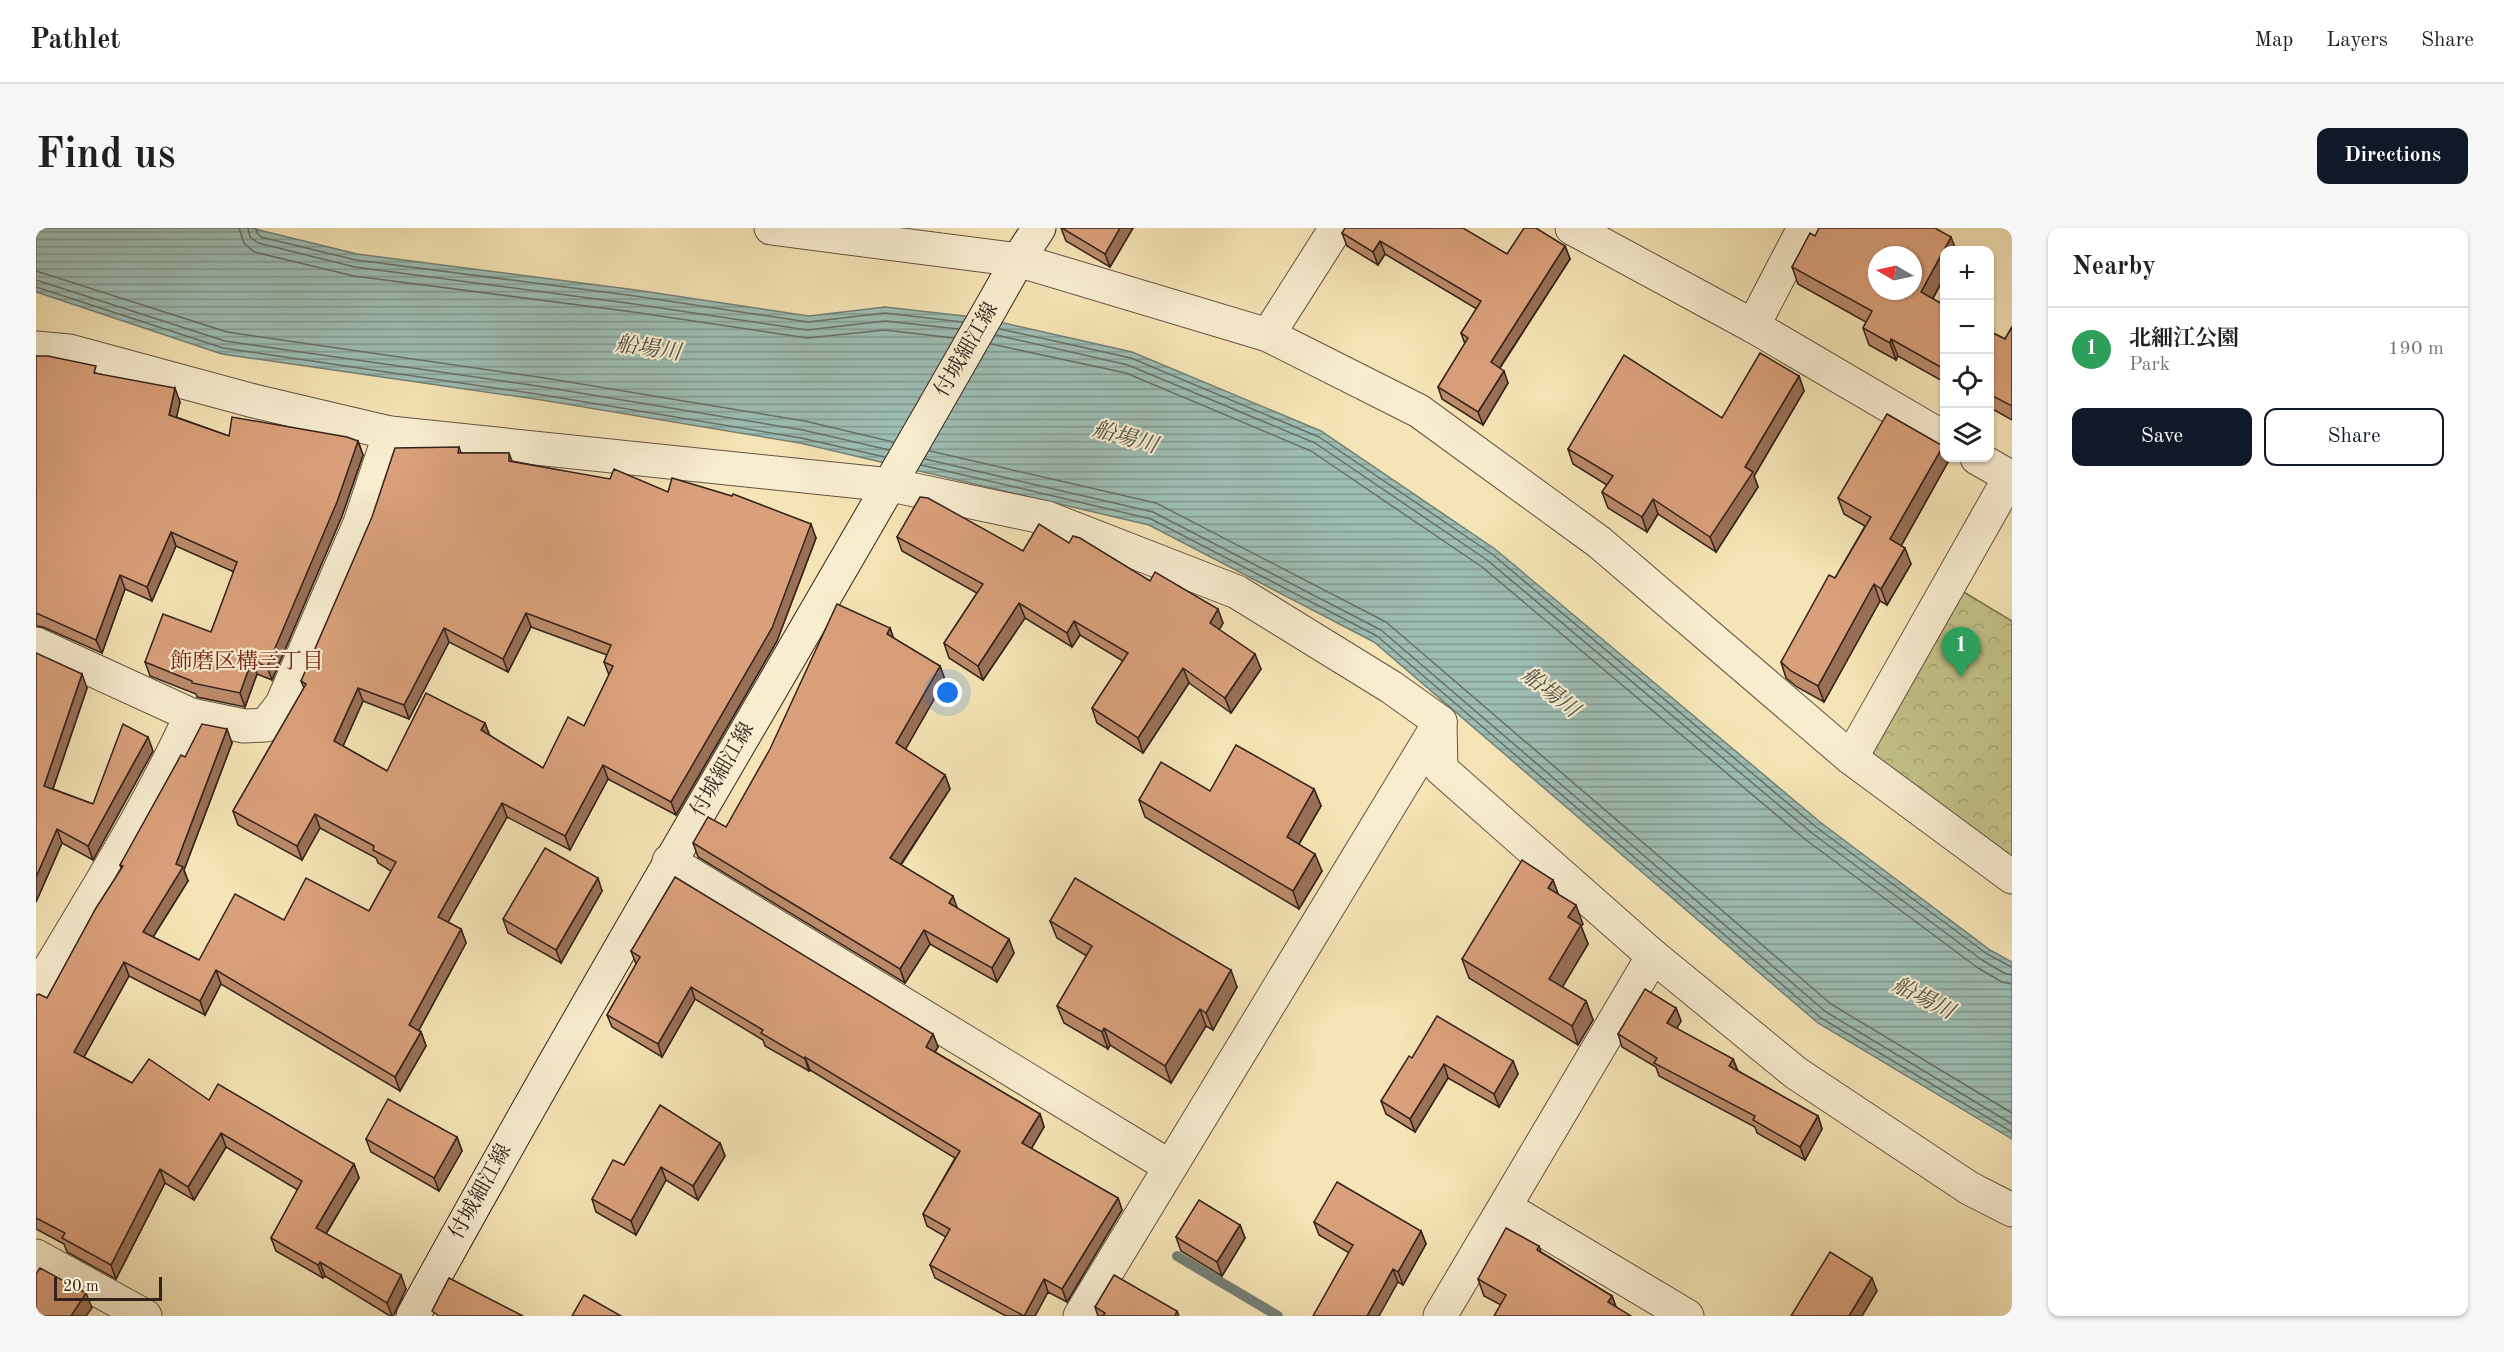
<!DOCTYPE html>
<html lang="en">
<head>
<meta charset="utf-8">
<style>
  body { margin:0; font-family:"Old Standard TT","Noto Serif JP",serif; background:#f6f6f6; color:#202124 }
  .controls { position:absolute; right:18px; top:18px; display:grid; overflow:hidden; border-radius:12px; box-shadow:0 2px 4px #0004 }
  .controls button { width:54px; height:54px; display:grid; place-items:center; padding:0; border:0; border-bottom:2px solid #e0e0e0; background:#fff; color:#202124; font:30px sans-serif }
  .compass { position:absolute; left:1832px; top:18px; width:54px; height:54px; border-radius:50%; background:#fff; box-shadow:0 2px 4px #0004; rotate:279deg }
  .scale { position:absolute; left:18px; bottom:15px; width:108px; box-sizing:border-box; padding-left:6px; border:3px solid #33221c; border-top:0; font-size:16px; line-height:21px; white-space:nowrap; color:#33221c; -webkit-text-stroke:4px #f8edcf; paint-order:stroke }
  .you { position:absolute; left:912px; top:465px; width:21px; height:21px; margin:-15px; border:4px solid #fff; border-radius:50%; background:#1a73e8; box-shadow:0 0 0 9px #1a73e833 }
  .badge { display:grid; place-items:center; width:39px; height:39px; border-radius:50%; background:#111827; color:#fff; font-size:20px; font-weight:700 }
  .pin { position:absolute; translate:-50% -50px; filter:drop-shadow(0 2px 3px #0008) }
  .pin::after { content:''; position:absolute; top:32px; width:21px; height:18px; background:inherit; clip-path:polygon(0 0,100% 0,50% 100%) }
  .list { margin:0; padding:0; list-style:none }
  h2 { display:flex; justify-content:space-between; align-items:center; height:78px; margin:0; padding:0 24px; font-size:26px }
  h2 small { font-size:20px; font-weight:400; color:#757577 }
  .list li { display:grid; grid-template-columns:39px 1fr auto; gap:18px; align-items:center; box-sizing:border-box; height:84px; padding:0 24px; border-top:2px solid #e0e0e0 }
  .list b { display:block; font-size:22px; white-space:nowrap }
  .list p { margin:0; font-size:20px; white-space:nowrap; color:#757577 }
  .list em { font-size:20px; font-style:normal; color:#757577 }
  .actions { display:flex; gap:12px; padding:18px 24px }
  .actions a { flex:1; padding:14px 0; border:2px solid #111827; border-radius:12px; text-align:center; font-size:21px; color:#111827 }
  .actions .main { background:#111827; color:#fff }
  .icon { flex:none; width:33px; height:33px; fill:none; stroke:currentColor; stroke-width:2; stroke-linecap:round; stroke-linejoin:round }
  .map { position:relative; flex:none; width:1976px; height:1088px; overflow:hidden; border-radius:12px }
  header { display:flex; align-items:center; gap:36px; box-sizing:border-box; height:84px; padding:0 30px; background:#fff; border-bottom:2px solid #e0e0e0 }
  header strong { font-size:28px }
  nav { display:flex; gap:33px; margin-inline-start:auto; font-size:21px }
  .intro { display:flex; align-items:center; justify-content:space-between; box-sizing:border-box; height:144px; padding:0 36px }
  h1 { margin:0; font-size:42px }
  .button { padding:15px 27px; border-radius:12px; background:#111827; color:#fff; font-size:21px; font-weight:700 }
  main { display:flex; gap:36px; padding:0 36px }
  aside { flex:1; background:#fff; border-radius:12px; box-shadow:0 2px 4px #0004 }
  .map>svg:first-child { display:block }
</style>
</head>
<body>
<header>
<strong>Pathlet</strong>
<nav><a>Map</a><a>Layers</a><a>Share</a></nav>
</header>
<div class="intro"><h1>Find us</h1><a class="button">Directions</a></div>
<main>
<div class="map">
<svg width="1976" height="1088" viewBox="0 0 1976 1088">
  <defs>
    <pattern id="park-crowns" width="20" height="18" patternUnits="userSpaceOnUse" patternTransform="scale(1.5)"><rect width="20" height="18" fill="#c2c289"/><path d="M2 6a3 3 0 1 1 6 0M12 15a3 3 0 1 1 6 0" fill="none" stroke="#a7a676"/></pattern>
    <pattern id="water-rules" width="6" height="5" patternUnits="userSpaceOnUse" patternTransform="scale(1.5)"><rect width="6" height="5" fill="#9dbeb4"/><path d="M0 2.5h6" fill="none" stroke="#819a92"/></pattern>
  </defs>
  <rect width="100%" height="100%" fill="#f5e4b5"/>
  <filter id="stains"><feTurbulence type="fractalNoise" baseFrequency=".00333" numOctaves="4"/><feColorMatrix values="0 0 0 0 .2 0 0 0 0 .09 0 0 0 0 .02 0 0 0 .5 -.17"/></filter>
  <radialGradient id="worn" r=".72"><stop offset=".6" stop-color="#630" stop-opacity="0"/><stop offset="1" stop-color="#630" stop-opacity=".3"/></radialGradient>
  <!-- park -->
  <polygon fill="url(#park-crowns)" stroke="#7a7252" stroke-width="1.5" points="1926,363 1976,393 1976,638 1840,533 1836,521"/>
  <!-- water -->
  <polygon fill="url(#water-rules)" stroke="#738077" stroke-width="1.5" points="0,0 215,0 321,26 600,62 773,88 849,79 946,90 1096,124 1285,203 1459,321 1784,594 1954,722 1976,734 1976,911 1782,795 1338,414 1113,297 764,215 506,172 186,126 0,64"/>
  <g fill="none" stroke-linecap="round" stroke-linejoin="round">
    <!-- shore -->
    <g stroke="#687068" stroke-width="1.5">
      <polyline points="203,0 208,15 218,24 318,48 597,84 771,110 849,102 917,110"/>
      <polyline points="212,0 214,9 222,15 319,39 598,76 771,102 849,93 922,101"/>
      <polyline points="220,0 221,5 225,9 320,32 599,68 772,94 849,85 926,94"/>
      <polyline points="0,43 191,104 509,150 769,193 857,214"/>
      <polyline points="0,52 189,113 508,159 767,202 853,222"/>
      <polyline points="0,59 187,120 507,167 765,210 849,229"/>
      <polyline points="964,101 1095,130 1283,209 1456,326 1780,599 1951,726 1976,739"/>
      <polyline points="960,107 1092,137 1279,215 1451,332 1776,605 1946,732 1968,745 1976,747"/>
      <polyline points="955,116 1090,145 1275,223 1446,339 1770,612 1942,740 1966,754 1976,756"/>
      <polyline points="894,223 1120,275 1350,394 1795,776 1976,885"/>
      <polyline points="889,231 1117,284 1345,402 1790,784 1976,896"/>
      <polyline points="885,237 1115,291 1341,408 1785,790 1976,904"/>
    </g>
    <!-- stream -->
    <polyline stroke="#738077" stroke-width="10" points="1141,1028 1242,1088"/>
    <defs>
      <g id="minor">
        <polyline points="735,0 982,32 1232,107 1383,183 1563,314 1815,530 1976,649"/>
        <polyline points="1536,0 1717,98 1908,210"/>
        <polyline points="1717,98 1768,0"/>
        <polyline points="1232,107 1300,0"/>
        <polyline points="0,120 33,123 218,173 354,205 855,257 1011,290 1201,364 1355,459 1404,494"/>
        <polyline points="1941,230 1976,250"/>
        <polyline points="0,416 155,487"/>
        <polyline points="1404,494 1405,541 1617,728 1760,845 1933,960 1976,982"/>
        <polyline points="1815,530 1974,249"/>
        <polyline points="633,633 1133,938"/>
        <path d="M0,763C54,673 111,583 155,487L208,498L230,497L246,476L324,295L354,205"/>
        <polyline points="1470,980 1651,1088"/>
        <polyline points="0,1028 109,1088"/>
        <polyline points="1044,1088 1404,494"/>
        <polyline points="1404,1088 1617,728"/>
      </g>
      <path id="secondary" d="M377,1088C572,732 783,385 982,32L1003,0"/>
    </defs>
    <!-- minor casing -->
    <use href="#minor" stroke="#645242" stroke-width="35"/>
    <!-- secondary casing -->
    <use href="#secondary" stroke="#33221c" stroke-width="35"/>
    <!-- minor -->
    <use href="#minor" stroke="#f8edcf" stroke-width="33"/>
    <!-- secondary -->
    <use href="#secondary" stroke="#f8edcf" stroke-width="33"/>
  </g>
  <!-- wall -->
  <g fill="#bb8a6a" stroke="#33221c" stroke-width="1.5" fill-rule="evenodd">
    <polygon points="1025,0 1097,0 1074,39 1030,13"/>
    <polygon points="1306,5 1471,26 1529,18 1534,31 1464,140 1472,155 1447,197 1406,171 1402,159 1429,116 1425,105 1441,81 1349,26 1342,37 1311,18"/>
    <polygon points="1779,8 1908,49 1897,71 1908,77 1908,154 1862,128 1860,132 1833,117 1827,100 1830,94 1762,56 1756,39"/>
    <polygon points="1976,99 1976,192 1953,179 1953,103 1969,111"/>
    <polygon points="0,128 63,146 144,174 140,189 193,208 322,213 327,227 306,288 236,452 221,446 209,479 161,469 160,466 114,448 109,434 175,404 198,344 140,318 116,373 89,361 66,425 7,399 0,398"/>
    <polygon points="1763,148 1768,163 1718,248 1722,259 1680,324 1622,286 1611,304 1572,280 1566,264 1571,257 1537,236 1532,221 1686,190"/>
    <path d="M423,219L425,225H473L476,233L632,264L780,310L741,413L640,587L572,551L534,622L471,589L412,694L425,701L430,715L383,802L385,804L390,818L364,863L185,756L169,787L93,748L48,829L96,855L173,872L318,936L323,950L290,1006L370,1061L357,1088H354L289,1048L287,1050L240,1023L235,1010L262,962L190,919L158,972L129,955L80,1051L31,1024L28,1016L0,1001V767L11,770L85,640L84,637L149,529L196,515L148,642L152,653L117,709L163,732L248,692L333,683L355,643L342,635L340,630L284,600L266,632L202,597L197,583L268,460L265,453ZM495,399L571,427L568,434L573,447L548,498L507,540L453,507L449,495L351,543L307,518L327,473L373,491L413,414L472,444Z"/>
    <polygon points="1908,223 1912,234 1865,318 1875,336 1851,377 1844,373 1788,474 1761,459 1750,450 1745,434 1799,350 1829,298 1808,286 1802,270"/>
    <polygon points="861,309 987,323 1033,315 1114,353 1187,395 1183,402 1225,441 1195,485 1153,455 1107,525 1061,495 1056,480 1087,433 1044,407 1036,419 989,390 947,452 913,430 908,415 941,365 866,323"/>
    <polygon points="854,400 857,410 904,438 909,452 869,522 909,547 914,561 865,637 978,725 961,754 894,716 869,755 662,629 657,615 690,599"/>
    <polygon points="0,425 51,460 17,561 57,576 117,523 57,632 26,615 0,674"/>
    <polygon points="1278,561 1285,578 1263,616 1286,643 1263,681 1109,589 1103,572"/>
    <polygon points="1517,652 1522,666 1547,696 1545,698 1552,716 1526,759 1550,773 1557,792 1542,817 1433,750 1426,731"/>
    <polygon points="566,663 525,735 472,705 467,691"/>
    <polygon points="1014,693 1201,759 1177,802 1170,798 1135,855 1074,817 1072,821 1028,795 1021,778 1051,728 1021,710"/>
    <polygon points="595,723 897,806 902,819 899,824 1004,886 1008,899 995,921 1082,970 1086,982 1031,1074 1012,1064 999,1088 970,1088 899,1050 894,1037 910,1009 891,998 887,986 919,930 774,842 773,843 729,818 727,812 659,771 626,829 576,799 571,787 600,736"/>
    <polygon points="1640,780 1645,793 1640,801 1697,831 1702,843 1782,888 1786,901 1769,932 1721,905 1719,899 1623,848 1620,839 1586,819 1582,806"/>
    <polygon points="1376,830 1477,833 1482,846 1463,879 1412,850 1379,904 1350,886 1345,873"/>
    <polygon points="421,909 426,923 403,963 335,924 330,911"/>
    <polygon points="684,915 689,928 662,972 630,952 600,1007 560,984 556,971 588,937"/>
    <polygon points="1278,994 1385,1003 1390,1016 1367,1057 1283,1007"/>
    <polygon points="1204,997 1209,1010 1186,1048 1145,1023 1140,1009"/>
    <polygon points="1503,1018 1505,1024 1576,1068 1580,1079 1465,1077 1448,1068 1442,1051"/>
    <polygon points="1059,1079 1141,1083 1143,1088 1062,1088"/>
  </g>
  <!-- shaded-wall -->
  <g fill="#997056" stroke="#33221c" stroke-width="1.5">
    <polygon points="1084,0 1097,0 1074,39 1069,26"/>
    <polygon points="1915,9 1920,22 1908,22 1908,49 1891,81 1885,64"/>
    <polygon points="1344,13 1349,26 1342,37 1337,24"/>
    <polygon points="1529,18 1534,31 1459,147 1455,134"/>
    <polygon points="1855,111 1862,128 1860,132 1854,115"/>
    <polygon points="1468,143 1472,155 1447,197 1442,184"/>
    <polygon points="1763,148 1768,163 1718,248 1722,259 1680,324 1674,309 1709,239"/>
    <polygon points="139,160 144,174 138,201 133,187"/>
    <polygon points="322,213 327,227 306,288 236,452 231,439"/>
    <polygon points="1907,218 1908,223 1908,230 1911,230 1912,234 1860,327 1854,311"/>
    <polygon points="1617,271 1622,286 1611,304 1606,289"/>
    <polygon points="775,296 780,310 741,413 640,587 635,574"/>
    <polygon points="135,304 140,318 116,373 111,359"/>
    <polygon points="1869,320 1875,336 1851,377 1845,361"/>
    <polygon points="84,347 89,361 66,425 60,412"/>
    <polygon points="1838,356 1844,373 1788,474 1782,458"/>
    <polygon points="983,375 989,390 947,452 942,438"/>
    <polygon points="1182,381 1187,395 1179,409 1174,395"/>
    <polygon points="490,385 495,399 472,444 467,431"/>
    <polygon points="1038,393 1044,407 1036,419 1031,405"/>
    <polygon points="408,400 413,414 373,491 368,477"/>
    <polygon points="854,400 859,414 851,406"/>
    <polygon points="1219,426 1225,441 1195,485 1189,470"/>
    <polygon points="216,432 221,446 209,479 204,465"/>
    <polygon points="904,438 909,452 865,529 860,515"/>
    <polygon points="1147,440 1153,455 1107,525 1102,510"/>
    <polygon points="46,446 51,460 13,572 8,558"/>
    <polygon points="322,460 327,473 303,527 298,513"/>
    <polygon points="449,495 454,508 445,502"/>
    <polygon points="191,501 196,515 148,642 152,653 112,717 107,704 140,636"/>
    <polygon points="112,509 117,523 57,632 52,618"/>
    <polygon points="567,537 572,551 534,622 529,608"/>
    <polygon points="909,547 914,561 859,645 854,630"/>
    <polygon points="1278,561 1285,578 1257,626 1251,609"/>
    <polygon points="466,575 471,589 407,703 402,689"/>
    <polygon points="279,586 284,600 266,632 261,618"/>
    <polygon points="21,601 26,615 0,674 0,649"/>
    <polygon points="1279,626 1286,643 1263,681 1257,663"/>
    <polygon points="562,650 566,663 525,735 520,722"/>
    <polygon points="1517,652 1524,671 1512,660"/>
    <polygon points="917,668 922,682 913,675"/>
    <polygon points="1540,677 1547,696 1545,698 1552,716 1520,770 1513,751 1532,689"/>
    <polygon points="425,701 430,715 378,811 373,797"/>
    <polygon points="888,702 894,716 869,755 864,741"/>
    <polygon points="973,711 978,725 961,754 956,740"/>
    <polygon points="88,734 93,748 43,838 38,824"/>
    <polygon points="180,742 185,756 169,787 164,773"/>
    <polygon points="1195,742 1201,759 1177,802 1170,785"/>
    <polygon points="655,759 659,771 626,829 622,816"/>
    <polygon points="1550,773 1557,792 1542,817 1536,798"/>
    <polygon points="1640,780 1645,793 1636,809 1631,795"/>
    <polygon points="1164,781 1170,798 1135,855 1129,838"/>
    <polygon points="1068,800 1074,817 1072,821 1066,804"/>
    <polygon points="385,804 390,818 364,863 359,849"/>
    <polygon points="897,806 902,819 894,832 890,819"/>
    <polygon points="769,829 774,842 773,843 769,831"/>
    <polygon points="1697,831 1702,844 1693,838"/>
    <polygon points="1477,833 1482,846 1463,879 1458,866"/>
    <polygon points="1408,836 1412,850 1379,904 1374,891"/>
    <polygon points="1004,886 1008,899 991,928 986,915"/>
    <polygon points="1782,888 1786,901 1769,932 1764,919"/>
    <polygon points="185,905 190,919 158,972 152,959"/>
    <polygon points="421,909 426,923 403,963 398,950"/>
    <polygon points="684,915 689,928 662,972 657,958"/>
    <polygon points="318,936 323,950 285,1014 280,1000"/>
    <polygon points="625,939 630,952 600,1007 595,993"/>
    <polygon points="124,941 129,955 80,1051 75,1037"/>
    <polygon points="1082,970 1086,982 1031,1074 1026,1061"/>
    <polygon points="1204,997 1209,1010 1186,1048 1181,1034"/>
    <polygon points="1385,1003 1390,1016 1367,1057 1362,1044"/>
    <polygon points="284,1034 289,1048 287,1050 282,1037"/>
    <polygon points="1357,1041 1362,1054 1343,1088 1331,1088"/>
    <polygon points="365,1047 370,1061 357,1088 356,1088 351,1075"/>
    <polygon points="1836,1050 1841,1063 1826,1088 1813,1088"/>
    <polygon points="1008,1051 1012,1064 999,1088 988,1088"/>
    <polygon points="50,1065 56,1080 50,1088 35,1088"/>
    <polygon points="1576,1068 1582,1084 1572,1074"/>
  </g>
  <!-- building -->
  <g fill="#daa07b" stroke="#33221c" stroke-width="1.5" fill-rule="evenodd">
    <polygon points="1026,0 1084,0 1069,26"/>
    <polygon points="1309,0 1427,0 1471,26 1488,0 1500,0 1529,18 1455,134 1468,143 1442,184 1402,159 1432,110 1425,105 1445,73 1344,13 1337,24 1306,5"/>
    <path d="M1783,0H1899L1915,9L1885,64L1908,77V141L1855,111L1854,115L1827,100L1836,83L1756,39L1774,5L1779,8ZM1841,27H1877V63H1841Z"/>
    <polygon points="1976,99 1976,178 1953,166 1953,103 1969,111"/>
    <polygon points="1724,125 1763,148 1709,239 1717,244 1674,309 1617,271 1606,289 1566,264 1577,248 1532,221 1588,127 1686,190"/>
    <polygon points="0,128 12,128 60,138 58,145 139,160 133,187 193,208 196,189 311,209 322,213 301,274 231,439 216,432 204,465 156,455 156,453 109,434 127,386 175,404 201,334 135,304 111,359 84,347 60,412 0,385"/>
    <polygon points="1851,186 1907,218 1854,311 1869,320 1845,361 1838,356 1782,458 1755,443 1745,434 1793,347 1799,350 1835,289 1802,270"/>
    <path d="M423,219L422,225H473V233L574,251L578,241L632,264L636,250L696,268L697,266L775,296L736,400L635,574L567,537L529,608L466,575L402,689L425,701L373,797L385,804L359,849L180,742L164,773L88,734L38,824L96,855L113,831L173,872L182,856L318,936L280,1000L365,1047L351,1075L284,1034L282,1037L235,1010L266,953L185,905L152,959L124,941L75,1037L26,1010L29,1005L0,990V767L3,766L11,770L60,680L87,638L84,637L145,527L149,529L166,496L191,501L140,636L147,639L107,704L163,732L199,666L248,692L270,650L333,683L360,634L337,622L338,618L279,586L261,618L197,583L270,456L265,453L336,289L359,220ZM490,385L575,417L568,434L577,438L548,498L532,489L507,540L445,502L449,495L390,465L351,543L298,513L322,460L368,477L408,400L467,431Z"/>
    <polygon points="884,269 892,270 987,323 1003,296 1033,315 1037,308 1044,310 1114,353 1119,344 1182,381 1174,395 1219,426 1189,470 1147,440 1102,510 1056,480 1092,425 1038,393 1031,405 983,375 942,438 908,415 947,356 861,309"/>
    <polygon points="801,376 854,400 851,406 904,438 860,515 909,547 854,630 917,668 913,675 973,711 956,740 888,702 864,741 657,615 672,589 690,599 734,521"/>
    <polygon points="0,425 46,446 8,558 57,576 87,496 112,509 52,618 21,601 0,649"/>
    <polygon points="1200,517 1278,561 1251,609 1279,626 1257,663 1103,572 1125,534 1174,563"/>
    <polygon points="509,620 562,650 520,722 467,691"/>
    <polygon points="1486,632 1517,652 1512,660 1540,677 1532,689 1545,697 1513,751 1550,773 1536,798 1426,731"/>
    <polygon points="639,649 897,806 890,819 1004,886 986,915 1082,970 1026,1061 1008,1051 988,1088 894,1037 914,1001 887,986 924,923 769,829 769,831 725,805 727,802 655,759 622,816 571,787 604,729 595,723"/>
    <polygon points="1039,650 1195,742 1170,785 1164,781 1129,838 1068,800 1066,804 1021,778 1056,718 1014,693"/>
    <polygon points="1609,761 1640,780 1631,795 1697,831 1693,838 1782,888 1764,919 1717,892 1719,888 1618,835 1621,830 1582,806"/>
    <polygon points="1401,788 1477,833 1458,866 1408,836 1374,891 1345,873 1373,828 1376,830"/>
    <polygon points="352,871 421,909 398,950 330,911"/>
    <polygon points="624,877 684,915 657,958 625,939 595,993 556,971 577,932 588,937"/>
    <polygon points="1301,954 1385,1003 1362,1044 1357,1041 1331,1088 1277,1088 1317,1017 1278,994"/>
    <polygon points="1163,972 1204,997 1181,1034 1140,1009"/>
    <polygon points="1470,1000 1503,1018 1501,1022 1576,1068 1572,1074 1595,1088 1458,1088 1470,1067 1442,1051"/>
    <polygon points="1794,1024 1836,1050 1813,1088 1755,1088"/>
    <polygon points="4,1040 50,1065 35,1088 0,1088 0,1046"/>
    <polygon points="1078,1047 1141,1083 1139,1088 1067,1088 1069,1085 1059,1079"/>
    <polygon points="413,1050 487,1088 403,1088 396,1083"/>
    <polygon points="548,1067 585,1088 536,1088"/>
  </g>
  <g text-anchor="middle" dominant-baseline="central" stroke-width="4.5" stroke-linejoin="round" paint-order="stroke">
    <!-- street labels -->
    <g font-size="21" fill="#33221c" stroke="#f8edcf">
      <text transform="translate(931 122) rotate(-60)">付城細江線</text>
      <text transform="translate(687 542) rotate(-60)">付城細江線</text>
      <text transform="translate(445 964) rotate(-61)">付城細江線</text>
    </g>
    <!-- water labels -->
    <g font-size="22" font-style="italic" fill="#53514a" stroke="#f8edcf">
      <text transform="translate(612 121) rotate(8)">船場川</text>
      <text transform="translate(1089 210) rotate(16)">船場川</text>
      <text transform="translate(1514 465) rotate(38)">船場川</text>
      <text transform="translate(1887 771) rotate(27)">船場川</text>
    </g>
    <!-- neighbourhood labels -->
    <g font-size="22" fill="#7a1f14" stroke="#f8edcf">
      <text x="211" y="434">飾磨区構三丁目</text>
    </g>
  </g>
  <rect width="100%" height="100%" filter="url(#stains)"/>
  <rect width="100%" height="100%" fill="url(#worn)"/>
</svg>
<div class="controls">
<button>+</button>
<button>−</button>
<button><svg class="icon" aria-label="locate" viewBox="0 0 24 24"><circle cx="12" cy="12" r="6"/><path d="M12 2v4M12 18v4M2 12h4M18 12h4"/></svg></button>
<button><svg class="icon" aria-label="layers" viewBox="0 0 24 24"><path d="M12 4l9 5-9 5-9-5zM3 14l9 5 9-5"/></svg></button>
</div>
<svg class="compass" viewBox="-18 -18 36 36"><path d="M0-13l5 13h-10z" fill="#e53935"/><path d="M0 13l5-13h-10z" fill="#757577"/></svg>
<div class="scale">20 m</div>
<div class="you"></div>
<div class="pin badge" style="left:1925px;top:449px;background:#2e9e5b">1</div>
</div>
<aside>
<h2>Nearby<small></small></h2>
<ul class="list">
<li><span class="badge" style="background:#2e9e5b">1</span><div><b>北細江公園</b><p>Park</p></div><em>190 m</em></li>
</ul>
<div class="actions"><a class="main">Save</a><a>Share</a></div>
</aside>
</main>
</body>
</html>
